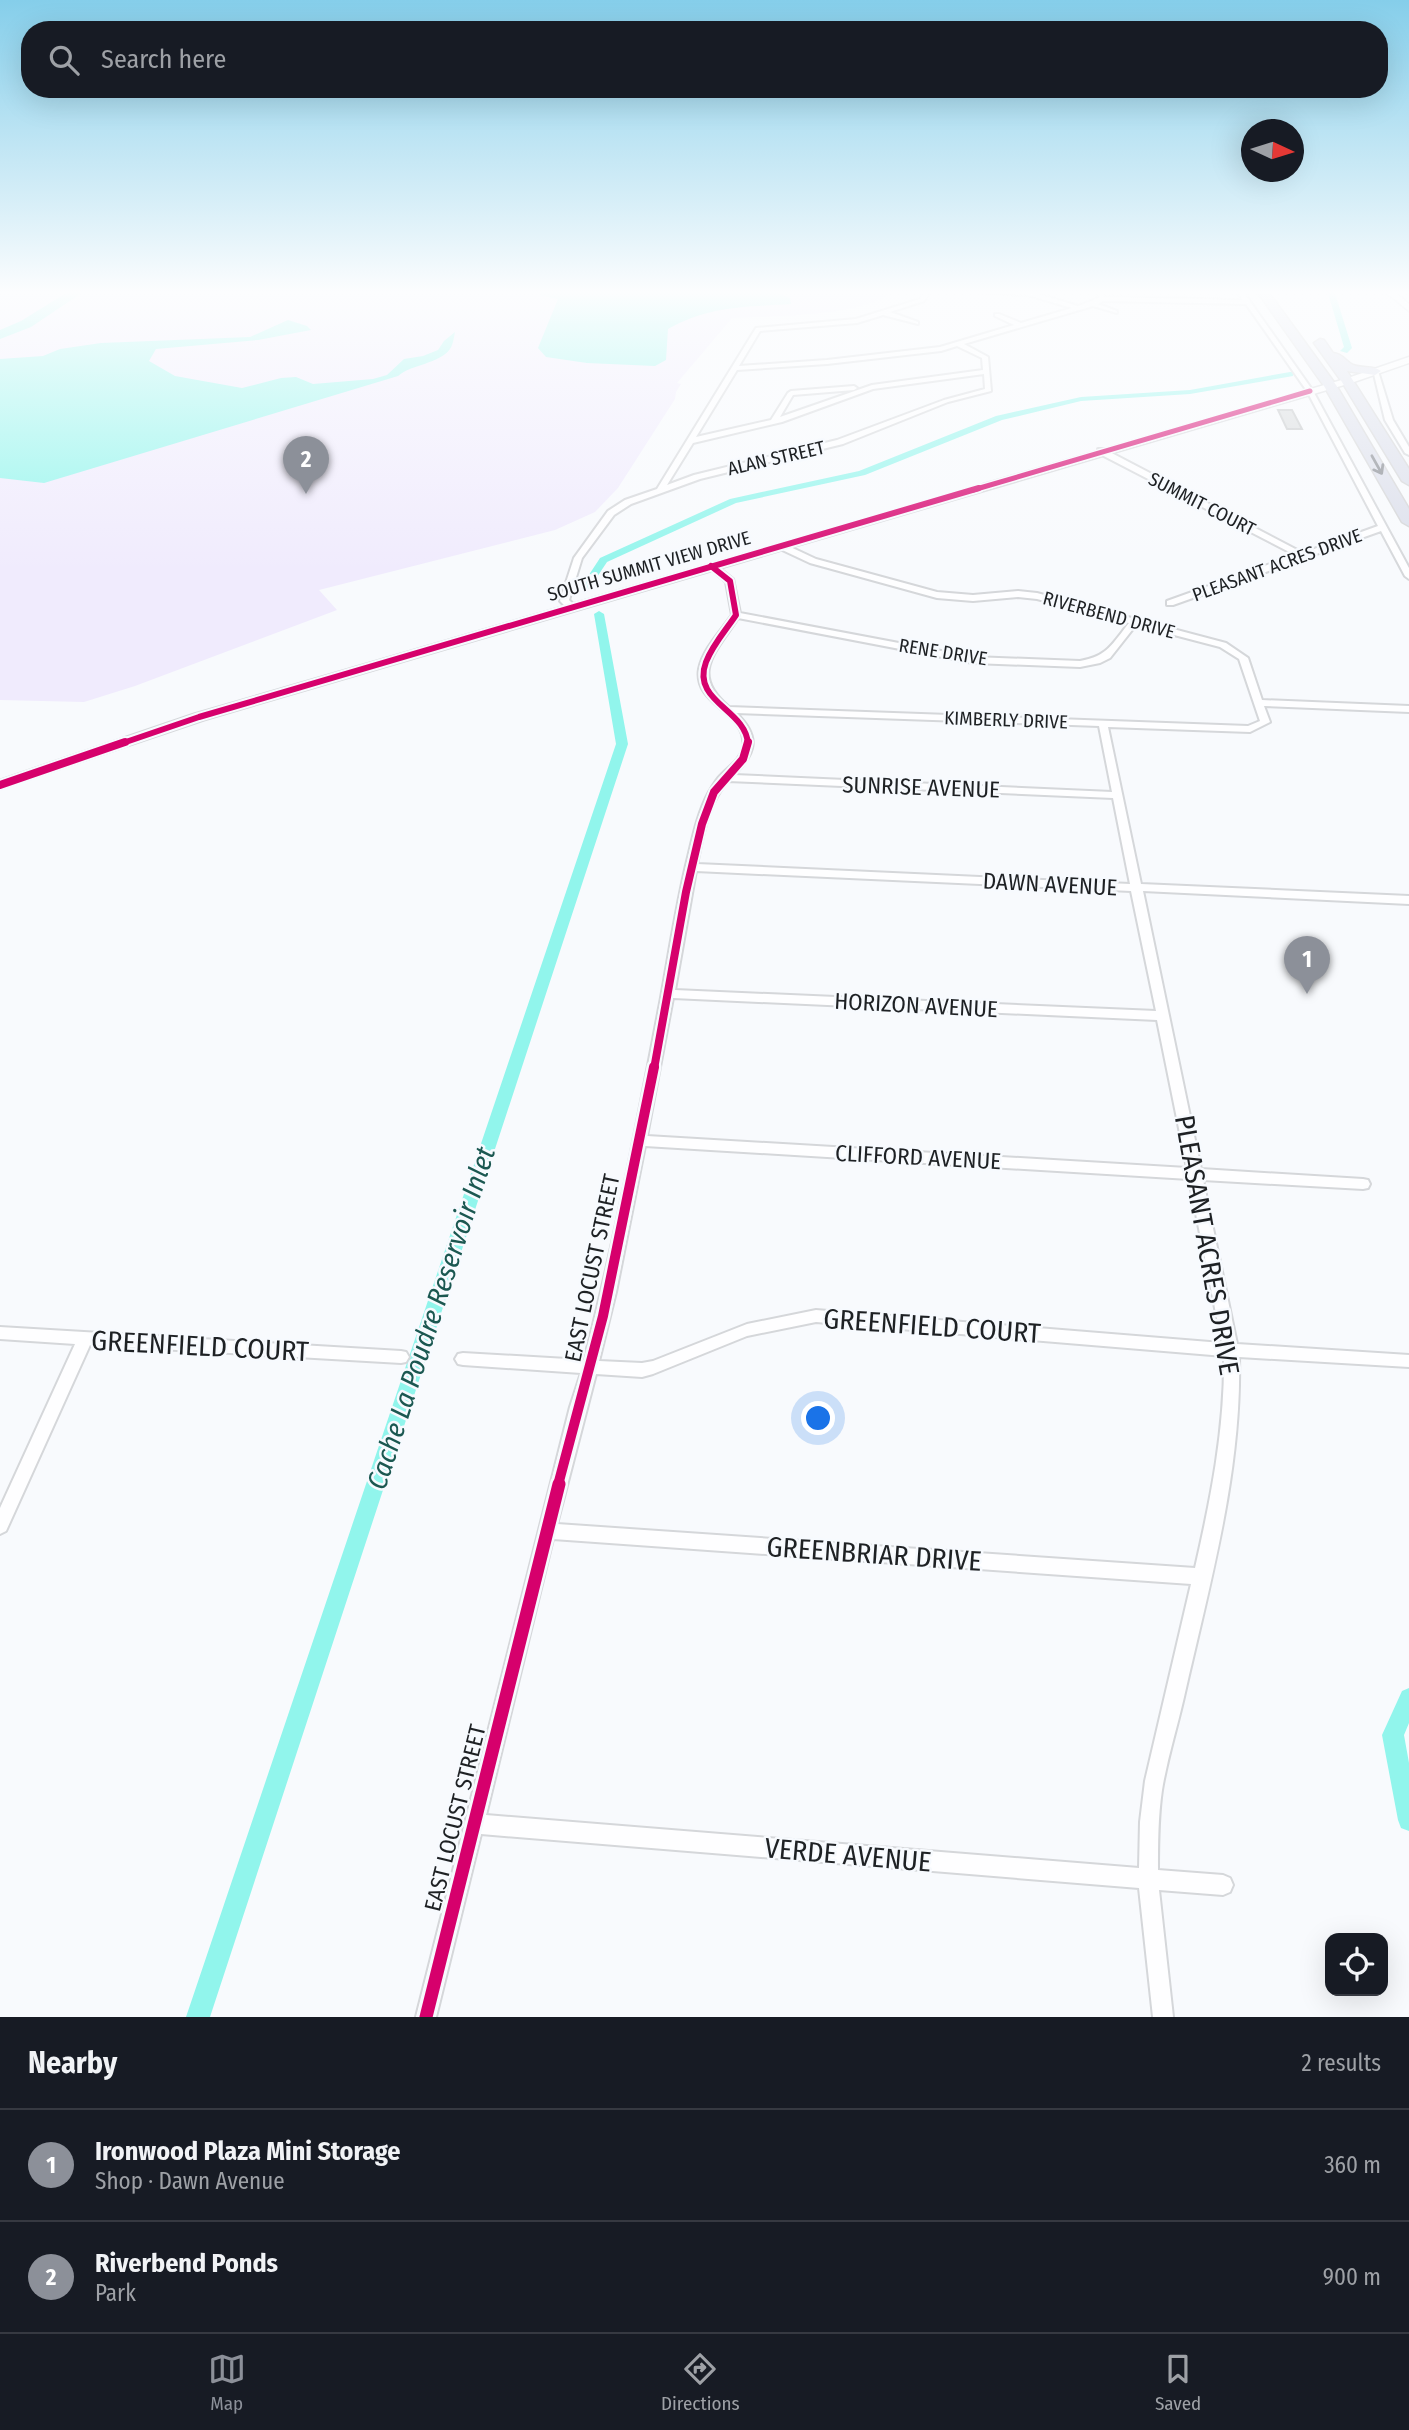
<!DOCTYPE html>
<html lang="en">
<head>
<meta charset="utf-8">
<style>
  body { margin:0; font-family:"Fira Sans Condensed",sans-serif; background:#242831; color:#f1f3f6 }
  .controls { position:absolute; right:21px; bottom:21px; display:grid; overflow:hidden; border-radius:14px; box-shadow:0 7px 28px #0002 }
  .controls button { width:63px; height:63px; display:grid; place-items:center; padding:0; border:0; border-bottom:2px solid #363941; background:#171b24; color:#f1f3f6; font:35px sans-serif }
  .compass { position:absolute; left:1241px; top:119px; width:63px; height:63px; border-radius:50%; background:#171b24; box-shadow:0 7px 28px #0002; rotate:94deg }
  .you { position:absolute; left:819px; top:1419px; width:24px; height:24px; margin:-18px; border:5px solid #fff; border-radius:50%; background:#1a73e8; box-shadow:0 0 0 10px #1a73e833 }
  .badge { display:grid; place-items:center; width:46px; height:46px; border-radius:50%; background:#8c9099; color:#fff; font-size:23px; font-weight:700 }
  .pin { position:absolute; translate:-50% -58px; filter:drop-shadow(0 2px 4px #0008) }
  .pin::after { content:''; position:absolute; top:37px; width:24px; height:21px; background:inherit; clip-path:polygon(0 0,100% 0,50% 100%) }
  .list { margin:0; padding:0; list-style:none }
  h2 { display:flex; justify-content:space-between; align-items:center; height:91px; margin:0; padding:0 28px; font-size:30px }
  h2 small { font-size:23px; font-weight:400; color:#9ea1a6 }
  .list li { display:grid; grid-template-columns:46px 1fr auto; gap:21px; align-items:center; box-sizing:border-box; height:112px; padding:0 28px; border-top:2px solid #363941 }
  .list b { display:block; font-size:26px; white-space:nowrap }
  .list p { margin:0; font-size:23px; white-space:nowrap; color:#9ea1a6 }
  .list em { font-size:23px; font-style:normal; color:#9ea1a6 }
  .icon { flex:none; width:38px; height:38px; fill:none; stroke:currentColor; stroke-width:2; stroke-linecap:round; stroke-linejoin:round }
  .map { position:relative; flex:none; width:1409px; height:2017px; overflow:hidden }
  .search { position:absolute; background:#171b24; box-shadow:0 7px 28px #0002; left:21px; right:21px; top:21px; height:77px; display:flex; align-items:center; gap:18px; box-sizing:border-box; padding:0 24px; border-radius:28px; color:#9ea1a6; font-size:26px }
  .sheet { height:315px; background:#171b24 }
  nav { display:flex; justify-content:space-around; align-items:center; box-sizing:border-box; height:98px; border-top:2px solid #363941; background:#171b24; font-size:19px; color:#9ea1a6 }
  nav a { display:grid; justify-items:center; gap:4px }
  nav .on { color:#8c9099 }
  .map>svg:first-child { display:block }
</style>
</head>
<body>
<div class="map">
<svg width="1409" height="2017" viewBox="0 0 1409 2017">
  <rect width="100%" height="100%" fill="#f8fafd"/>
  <!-- green -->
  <path fill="#f0ebfd" d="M0,290H895C866,317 772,316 732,318L677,383L681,384L676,392L675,399L618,488L595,512L555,530L319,590L337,610L135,686L84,702L0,700Z"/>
  <!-- water -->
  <g fill="#91f5ec">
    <path d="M702,290H770L790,298L791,304C744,307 709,306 668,329L666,360L655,366L587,363L546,357L538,348L558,299L539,295L542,292Z"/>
    <path d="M288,320L307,326L311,330L258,340L156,349L149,361L175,376L242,388L281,378L296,377L313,384L373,379L387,375L404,359L423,356L438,350L444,341L455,332C454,337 453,345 450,349C439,364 412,364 398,376L44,483L0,478V359L43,356L60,349L101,343L250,337Z"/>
  </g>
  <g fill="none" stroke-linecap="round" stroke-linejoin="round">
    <!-- canal -->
    <g fill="#91f5ec" fill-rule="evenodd">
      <polygon points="1327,290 1334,290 1352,348 1347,353 1340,351 1344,347"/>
      <polygon points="1290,372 1293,372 1293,376 1190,394 1081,401 1002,420 865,475 736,503 607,562 589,589 581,587 600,558 730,499 859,471 996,416 1081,397 1190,390"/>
      <polygon points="599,611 604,614 628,744 210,2017 186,2017 616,744 594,614"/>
      <polygon points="1409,1688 1409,1723 1404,1735 1409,1763 1409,1831 1401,1828 1398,1820 1382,1735 1402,1691"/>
    </g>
    <!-- river -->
    <polygon fill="#91f5ec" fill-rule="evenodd" points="71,290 86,290 31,327 0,339 0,330 21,321"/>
  </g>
  <!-- building -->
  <polygon fill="#d6d9db" stroke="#c0c3c5" stroke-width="2" points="1278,410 1292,410 1302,429 1287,429"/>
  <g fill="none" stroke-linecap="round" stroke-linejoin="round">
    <defs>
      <g id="street">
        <path d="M925,290H931L924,301L890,312L918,322V324L883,315L857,323L760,331L739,366L827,360L940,347L1014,325L995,316V314H999L1021,323L1072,308L1028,295L937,290L1028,291L1078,306L1099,298L1096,290H1102L1104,297L1243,300L1236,290H1242L1313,391L1409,568V579L1405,576L1381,531L1173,605H1167V601L1295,555L1098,453V449H1104L1303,553L1378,526L1307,391L1246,304L1103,301L1098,304L1117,311V313L1093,306L964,344L988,357L991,391L948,402L843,444L700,479L631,504L614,515L582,558L569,600L575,606V610H569L560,601L574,558L608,511L625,500L657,489L756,328L856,319L920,299ZM957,346L982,358L983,370L872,385L780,417L793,395L854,390L857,388L854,386L791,391L788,393L771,420L696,437L737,370L827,364L941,351ZM984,374L985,389L944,400L837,440L694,475L667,485L693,443L782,422L873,389Z"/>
        <polygon points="1373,370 1378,371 1393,420 1409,447 1409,455 1405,453 1385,420"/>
        <path d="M778,544H784L816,559L937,592L973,595L1018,591L1037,593L1226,643L1248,658L1262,700L1409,706V712L1264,706L1270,722L1250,732L1108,727L1141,884L1409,896V904L1143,891L1201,1169L1363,1179L1368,1180L1370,1184L1368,1188L1363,1189L1203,1180L1237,1344L1409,1355V1367L1239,1357C1242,1472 1209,1586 1184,1697C1177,1728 1167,1759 1162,1790C1158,1817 1158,1843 1158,1870L1223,1875L1230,1878L1233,1885L1230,1892L1223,1895L1159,1890L1173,2017H1153L1139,1888L481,1834L436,2017H416L570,1407L581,1373L463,1365L458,1364L455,1359L458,1354L463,1353L584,1360C615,1242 637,1122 660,1003C669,954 676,905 688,857C693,836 698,812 709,792C712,787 717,779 720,776C728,767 741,760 743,747C748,712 693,706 699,669C703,649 721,631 732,615L726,582L707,566L714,564L733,579L740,613L973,657L1080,661C1108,656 1112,644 1129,623L1037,599L1018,597L973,601L937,598L810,563L778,548ZM738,618L973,663L1080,667L1100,663L1110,658L1136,625L1220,647L1239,659L1260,721L1248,726L729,707C689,674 716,652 738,618ZM736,713L1099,726L1112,792L734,775C756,753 761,737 736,713ZM728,781L1113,798L1130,884L697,864C703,836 708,803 728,781ZM696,871L1131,891L1156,1011L675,990ZM673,998L1157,1020L1187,1168L647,1136ZM645,1146L1189,1179L1222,1343L816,1310L747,1324L653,1361L642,1363L599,1361L616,1292ZM816,1322L1224,1356C1225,1428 1211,1498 1195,1568L557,1524L596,1374L642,1377L653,1374L747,1336ZM553,1539L1191,1584L1145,1781L1140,1822L1139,1868L486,1815Z"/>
        <polygon points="0,1327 401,1351 406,1352 409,1357 406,1362 401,1363 90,1345 6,1531 0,1534 0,1508 75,1344 0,1339"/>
      </g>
      <g id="secondary">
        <polygon points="1383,290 1393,290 1409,304 1409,311"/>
        <polygon points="1409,357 1409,363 1351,383 204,720 0,789 0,780 194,714 1345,379"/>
      </g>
      <g id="highway">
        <polygon points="1256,290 1267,290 1336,385 1409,509 1409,526 1402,522 1324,386"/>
        <path d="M1320,339L1324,340L1333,353C1343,354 1345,361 1353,365C1363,369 1373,365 1381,371L1375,375L1347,371L1409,469V485L1402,481L1342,382L1314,343Z"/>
      </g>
    </defs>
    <!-- street casing -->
    <use href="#street" stroke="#d5d7da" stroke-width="4"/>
    <!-- secondary casing -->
    <use href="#secondary" stroke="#d5d7da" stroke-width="3"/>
    <!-- highway casing -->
    <use href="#highway" stroke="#d4d5d7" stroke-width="3"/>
    <!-- street -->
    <use href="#street" fill="#fefeff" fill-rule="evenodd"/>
    <!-- secondary -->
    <use href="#secondary" fill="#fefeff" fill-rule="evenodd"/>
    <!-- highway -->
    <use href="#highway" fill="#dcdfeb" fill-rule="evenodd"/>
    <defs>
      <polyline id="cycleway-far4" points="973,490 1310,391"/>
      <g id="cycleway-far3">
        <path d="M711,566L730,581L736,615C726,630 713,644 706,662C691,702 746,709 748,744"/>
        <polyline points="120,744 199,717 979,488"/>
      </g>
      <g id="cycleway-far2">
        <polyline points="0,785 125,742"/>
        <polyline points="654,1069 686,892 702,824 714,792 743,759 748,742"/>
      </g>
      <polyline id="cycleway-far1" points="558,1485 603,1316 654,1067"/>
      <polyline id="cycleway" points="426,2017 559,1484"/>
    </defs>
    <!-- cycleway-far4 casing -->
    <use href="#cycleway-far4" stroke="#f7fafe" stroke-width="8"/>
    <!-- cycleway-far3 casing -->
    <use href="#cycleway-far3" stroke="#f7fafe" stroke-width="10"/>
    <!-- cycleway-far2 casing -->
    <use href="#cycleway-far2" stroke="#f7fafe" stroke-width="12"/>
    <!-- cycleway-far1 casing -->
    <use href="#cycleway-far1" stroke="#f7fafe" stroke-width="15"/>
    <!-- cycleway casing -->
    <use href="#cycleway" stroke="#f7fafe" stroke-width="18"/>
    <!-- cycleway-far4 -->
    <use href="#cycleway-far4" stroke="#d6006c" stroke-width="5"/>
    <!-- cycleway-far3 -->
    <use href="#cycleway-far3" stroke="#d6006c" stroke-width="6"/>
    <!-- cycleway-far2 -->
    <use href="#cycleway-far2" stroke="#d6006c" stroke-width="8"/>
    <!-- cycleway-far1 -->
    <use href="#cycleway-far1" stroke="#d6006c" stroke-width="10"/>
    <!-- cycleway -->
    <use href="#cycleway" stroke="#d6006c" stroke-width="13"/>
  </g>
  <!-- one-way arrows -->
  <defs><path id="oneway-shaft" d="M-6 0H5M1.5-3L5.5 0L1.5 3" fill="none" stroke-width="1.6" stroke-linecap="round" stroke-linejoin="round" transform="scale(1.75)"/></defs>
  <use stroke="#868a91" href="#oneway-shaft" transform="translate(1377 465) rotate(61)"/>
  <!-- sky -->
  <linearGradient id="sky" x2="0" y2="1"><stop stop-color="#85ceea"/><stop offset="0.51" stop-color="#fcfdfe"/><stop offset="1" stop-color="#fcfdfe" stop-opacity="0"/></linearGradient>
  <rect width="1409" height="573" fill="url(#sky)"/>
  <g text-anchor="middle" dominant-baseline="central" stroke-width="5" stroke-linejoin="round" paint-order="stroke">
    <!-- far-street labels -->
    <g font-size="19" fill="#1e2124" stroke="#f7fafe">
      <text transform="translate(776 458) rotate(-13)">ALAN STREET</text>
      <text transform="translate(1202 504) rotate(27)">SUMMIT COURT</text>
      <text transform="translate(1277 565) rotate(-20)">PLEASANT ACRES DRIVE</text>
      <text transform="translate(649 566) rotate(-16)">SOUTH SUMMIT VIEW DRIVE</text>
      <text transform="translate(1109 615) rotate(15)">RIVERBEND DRIVE</text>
      <text transform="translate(943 652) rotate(9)">RENE DRIVE</text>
      <text transform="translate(1006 720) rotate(2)">KIMBERLY DRIVE</text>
    </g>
    <!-- street labels -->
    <g font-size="23" fill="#1e2124" stroke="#f7fafe">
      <text transform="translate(921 787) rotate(2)">SUNRISE AVENUE</text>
      <text transform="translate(1050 884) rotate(3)">DAWN AVENUE</text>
      <text transform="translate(916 1005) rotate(3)">HORIZON AVENUE</text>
      <text transform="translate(918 1157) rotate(3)">CLIFFORD AVENUE</text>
      <text transform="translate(592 1268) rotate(-78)">EAST LOCUST STREET</text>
      <text transform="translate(455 1818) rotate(-76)">EAST LOCUST STREET</text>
    </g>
    <!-- near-street labels -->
    <g font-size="28" fill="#1e2124" stroke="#f7fafe">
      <text transform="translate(1207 1245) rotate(80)">PLEASANT ACRES DRIVE</text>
      <text transform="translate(932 1326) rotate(4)">GREENFIELD COURT</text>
      <text transform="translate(200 1346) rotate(3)">GREENFIELD COURT</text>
      <text transform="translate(874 1554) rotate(4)">GREENBRIAR DRIVE</text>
      <text transform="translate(848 1855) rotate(5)">VERDE AVENUE</text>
    </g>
    <!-- near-water labels -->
    <g font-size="28" font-style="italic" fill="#1b5851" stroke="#f7fafe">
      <text transform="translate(431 1318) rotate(-72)">Cache La Poudre Reservoir Inlet</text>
    </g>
  </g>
</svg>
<div class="controls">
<button><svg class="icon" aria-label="locate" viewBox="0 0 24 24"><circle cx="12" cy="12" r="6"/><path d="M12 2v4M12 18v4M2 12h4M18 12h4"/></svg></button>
</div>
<svg class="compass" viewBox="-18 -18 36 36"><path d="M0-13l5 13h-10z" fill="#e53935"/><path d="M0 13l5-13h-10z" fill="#9ea1a6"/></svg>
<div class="you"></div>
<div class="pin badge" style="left:1307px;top:994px">1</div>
<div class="pin badge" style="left:306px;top:494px">2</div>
<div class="search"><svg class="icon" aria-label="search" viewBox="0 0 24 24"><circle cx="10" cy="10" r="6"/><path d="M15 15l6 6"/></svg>Search here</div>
</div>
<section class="sheet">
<h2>Nearby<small>2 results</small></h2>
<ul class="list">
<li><span class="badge">1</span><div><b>Ironwood Plaza Mini Storage</b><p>Shop · Dawn Avenue</p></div><em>360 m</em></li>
<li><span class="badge">2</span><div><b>Riverbend Ponds</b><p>Park</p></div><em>900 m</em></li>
</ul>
</section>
<nav>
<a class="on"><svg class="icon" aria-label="map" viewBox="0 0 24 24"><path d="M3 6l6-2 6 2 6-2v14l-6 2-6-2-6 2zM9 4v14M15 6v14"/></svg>Map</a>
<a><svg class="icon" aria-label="directions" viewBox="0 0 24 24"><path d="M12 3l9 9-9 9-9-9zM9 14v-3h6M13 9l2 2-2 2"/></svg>Directions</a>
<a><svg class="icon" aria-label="saved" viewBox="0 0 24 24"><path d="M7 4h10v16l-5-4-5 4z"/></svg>Saved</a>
</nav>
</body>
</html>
